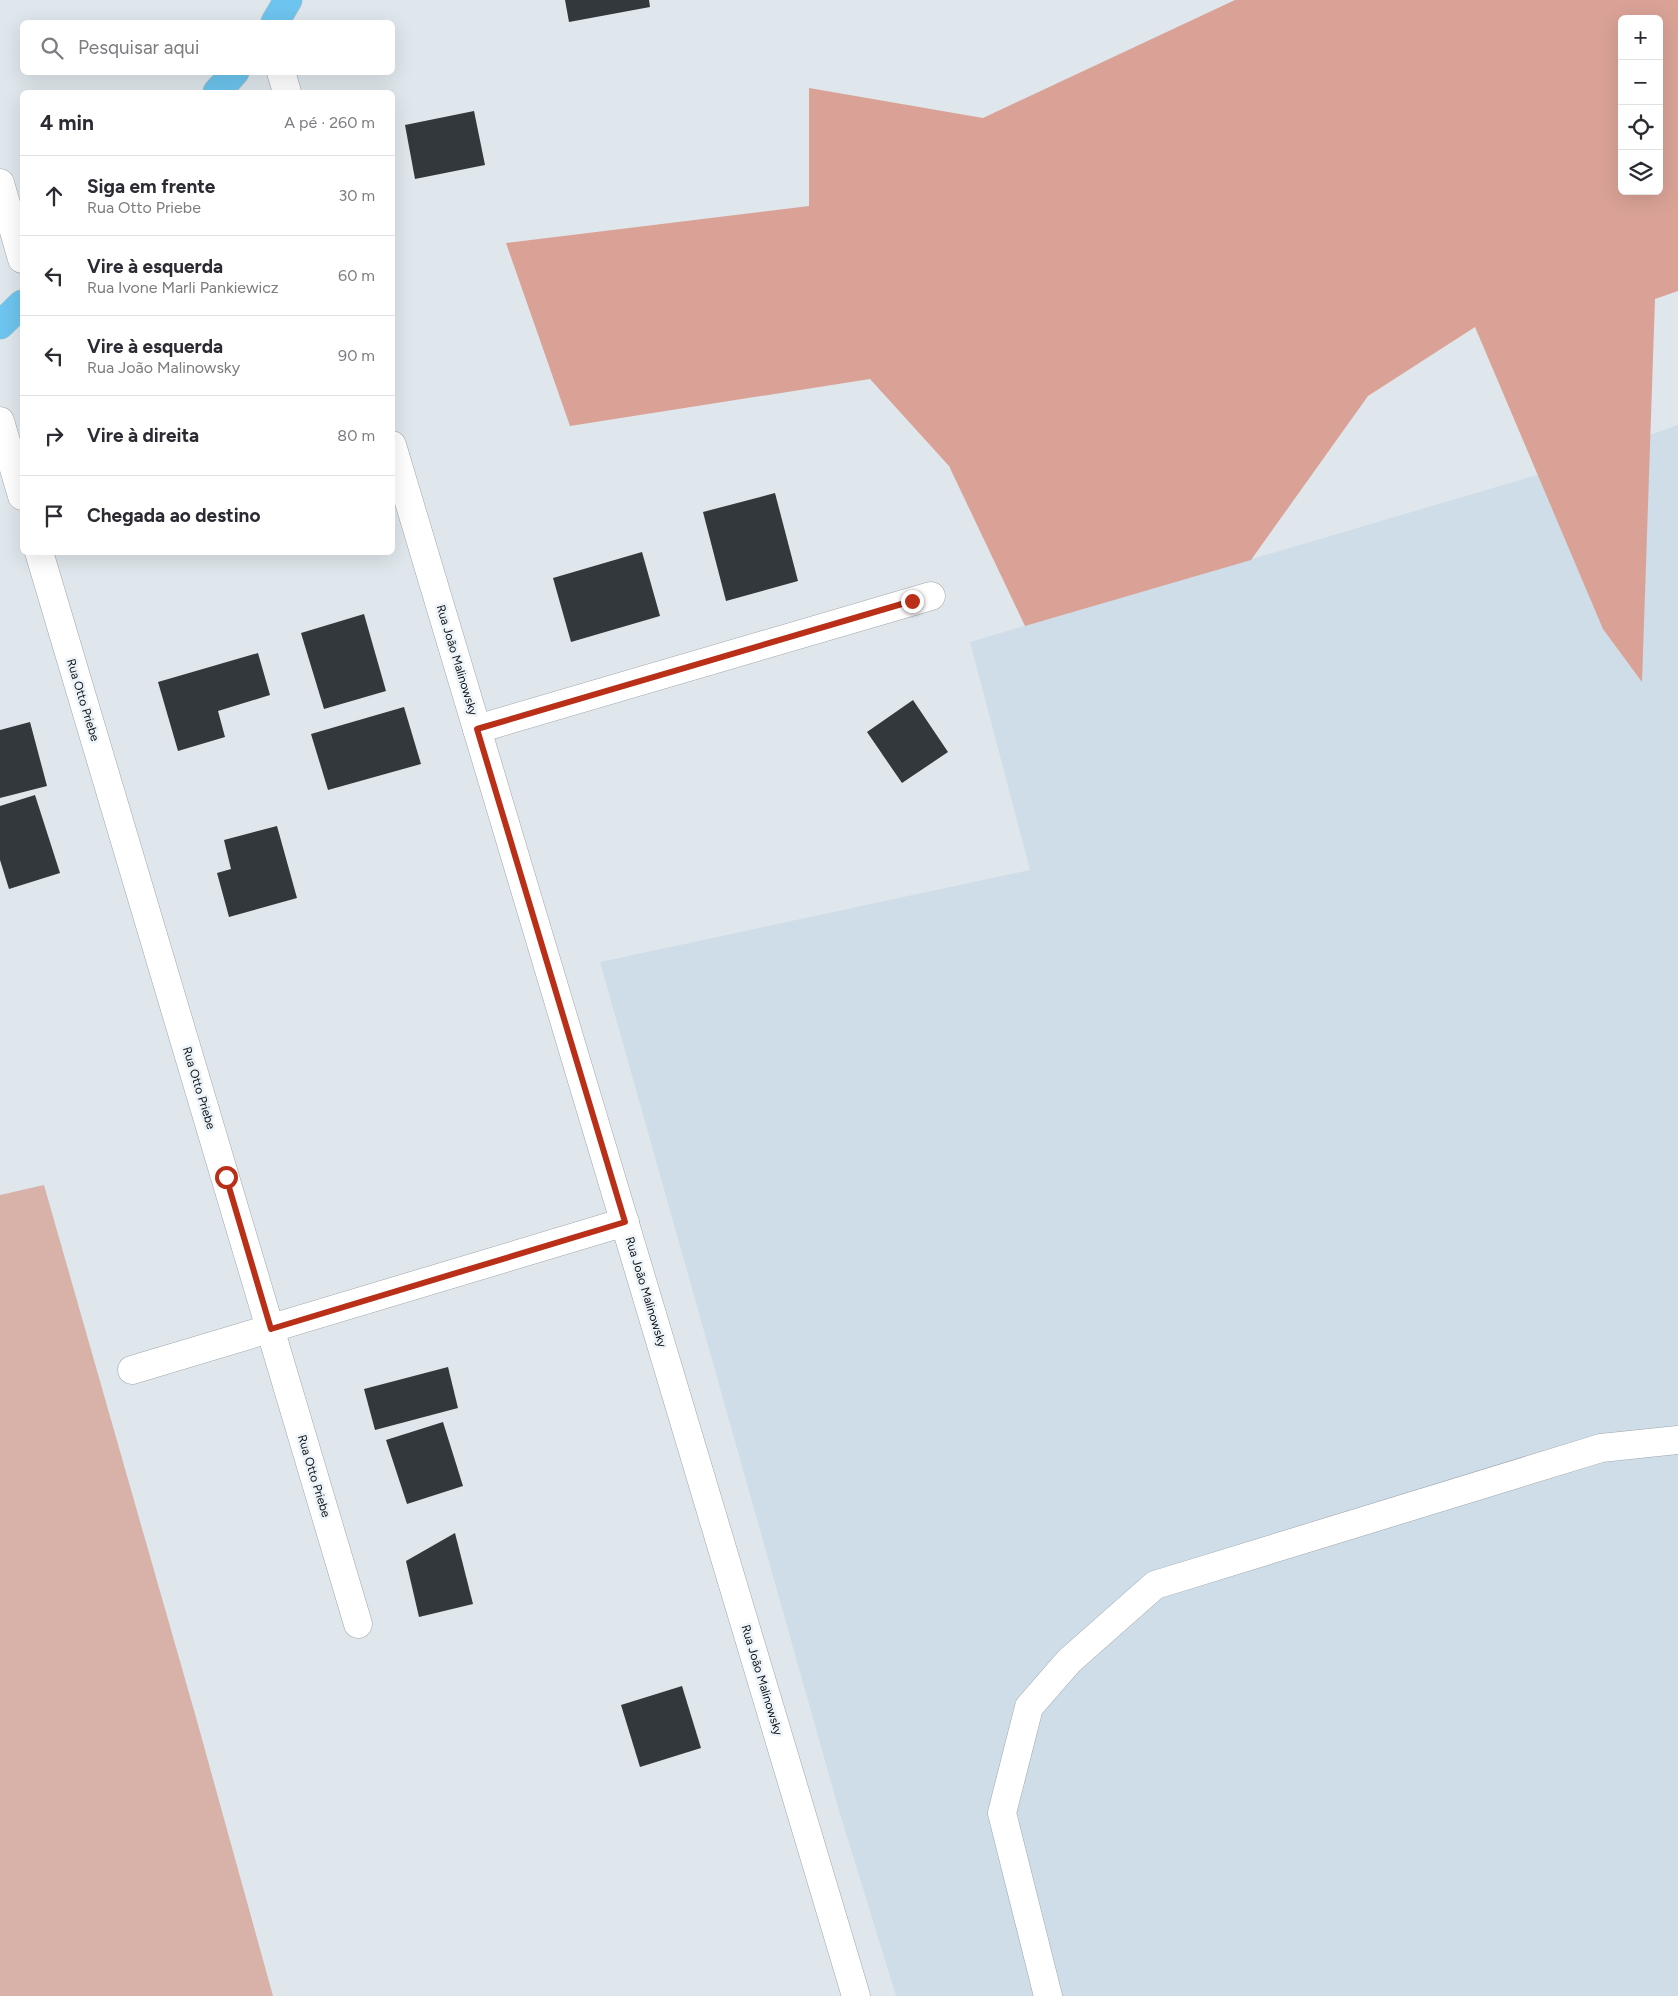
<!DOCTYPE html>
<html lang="pt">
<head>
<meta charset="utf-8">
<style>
  body { margin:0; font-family:Figtree,sans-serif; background:#f7f7f7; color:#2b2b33 }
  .controls { position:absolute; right:15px; top:15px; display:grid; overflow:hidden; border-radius:8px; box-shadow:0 5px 20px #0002 }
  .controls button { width:45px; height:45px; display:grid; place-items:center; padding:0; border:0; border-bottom:1px solid #e1e1e2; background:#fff; color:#2b2b33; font:25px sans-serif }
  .stop { position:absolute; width:15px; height:15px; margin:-11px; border:4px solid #ba2f17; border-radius:50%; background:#fff }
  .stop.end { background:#ba2f17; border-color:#fff; box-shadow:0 1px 5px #0008 }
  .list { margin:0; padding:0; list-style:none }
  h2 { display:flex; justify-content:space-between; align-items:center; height:65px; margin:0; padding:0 20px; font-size:21px }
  h2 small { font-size:16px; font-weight:400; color:#7c7c81 }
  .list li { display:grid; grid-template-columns:32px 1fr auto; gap:15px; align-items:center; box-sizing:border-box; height:80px; padding:0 20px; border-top:1px solid #e1e1e2 }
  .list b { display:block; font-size:19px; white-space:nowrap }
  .list p { margin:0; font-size:16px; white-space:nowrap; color:#7c7c81 }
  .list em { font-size:16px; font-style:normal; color:#7c7c81 }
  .icon { flex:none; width:28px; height:28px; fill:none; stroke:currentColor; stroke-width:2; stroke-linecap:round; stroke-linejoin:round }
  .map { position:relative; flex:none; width:1678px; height:1996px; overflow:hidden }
  .search { position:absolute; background:#fff; box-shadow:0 5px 20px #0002; left:20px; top:20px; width:375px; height:55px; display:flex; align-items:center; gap:12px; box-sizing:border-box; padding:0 18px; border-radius:8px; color:#7c7c81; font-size:19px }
  .panel { position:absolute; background:#fff; box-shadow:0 5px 20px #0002; left:20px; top:90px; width:375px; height:465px; border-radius:8px }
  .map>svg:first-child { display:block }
</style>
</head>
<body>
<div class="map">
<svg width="1678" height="1996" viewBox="0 0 1678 1996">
  <rect width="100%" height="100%" fill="#dfe7ec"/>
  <!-- built -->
  <polygon fill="#cedde7" points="1678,425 1678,1996 896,1996 838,1807 600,962 1030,870 970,642 1537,475"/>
  <!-- green -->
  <polygon fill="#d8b1a9" points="44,1185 197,1721 273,1996 0,1996 0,1195"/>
  <!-- forest -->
  <path fill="#daa297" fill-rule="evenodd" d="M1235,0H1678V291L1655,299L1642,682L1603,629L1475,327L1368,396L1251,560L1025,626L949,466L870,379L570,426L506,243L809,206V88L983,118ZM1622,19H1659V191H1622Z"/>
  <!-- building -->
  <g fill="#32383c">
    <polygon points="565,0 649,0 650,7 569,22"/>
    <polygon points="474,111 485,165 415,179 405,125"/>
    <polygon points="775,493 798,581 726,601 703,512"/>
    <polygon points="642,552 660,616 571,642 553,578"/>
    <polygon points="364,614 386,691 324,709 301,633"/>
    <polygon points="258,653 270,695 218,711 225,737 178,751 158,682"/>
    <polygon points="913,700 948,752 902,783 867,732"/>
    <polygon points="404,707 421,764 328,790 311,734"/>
    <polygon points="30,722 47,786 0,798 0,730"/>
    <polygon points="35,795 60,873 9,889 0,860 0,806"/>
    <polygon points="277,826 297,898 229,917 217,873 231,869 224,840"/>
    <polygon points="448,1367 458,1408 375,1430 364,1389"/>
    <polygon points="443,1422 463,1486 407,1504 386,1440"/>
    <polygon points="455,1533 473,1604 419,1617 406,1561"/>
    <polygon points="682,1686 701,1748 640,1767 621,1705"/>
  </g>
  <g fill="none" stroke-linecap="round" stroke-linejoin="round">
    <defs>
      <g id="minor">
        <polyline points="281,72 287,92"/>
        <polyline points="0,183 22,259"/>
        <polyline points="0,421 22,496"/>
        <polyline points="392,445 856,1996"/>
        <polyline points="39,552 358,1624"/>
        <polyline points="477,729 931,596"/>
        <polyline points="132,1370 625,1222"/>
        <polyline points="1048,1996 1002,1813 1029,1707 1069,1661 1155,1585 1601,1448 1678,1440"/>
      </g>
      <g id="major">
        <polyline points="275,22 288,0"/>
        <polyline points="217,92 235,72"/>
        <polyline points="0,325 22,304"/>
      </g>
    </defs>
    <!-- minor casing -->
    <use href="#minor" stroke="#9ea6ab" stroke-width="29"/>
    <!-- major casing -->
    <use href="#major" stroke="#c1c2c3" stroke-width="29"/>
    <!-- minor -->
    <use href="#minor" stroke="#fff" stroke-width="28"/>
    <!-- major -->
    <use href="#major" stroke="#6dc4ee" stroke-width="28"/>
  </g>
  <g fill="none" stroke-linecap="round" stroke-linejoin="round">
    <!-- route -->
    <polyline stroke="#ba2f17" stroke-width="6" points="226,1177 271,1329 625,1222 477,729 912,601"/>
  </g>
  <g text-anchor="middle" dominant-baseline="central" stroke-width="5" stroke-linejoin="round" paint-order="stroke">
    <!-- street labels -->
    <g font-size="12" fill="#121517" stroke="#ecf4fa">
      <text transform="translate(457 660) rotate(73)">Rua João Malinowsky</text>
      <text transform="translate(83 700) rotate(73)">Rua Otto Priebe</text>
      <text transform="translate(199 1088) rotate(73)">Rua Otto Priebe</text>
      <text transform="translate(646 1292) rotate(73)">Rua João Malinowsky</text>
      <text transform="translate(314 1476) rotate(73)">Rua Otto Priebe</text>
      <text transform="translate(762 1680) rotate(73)">Rua João Malinowsky</text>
    </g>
  </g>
</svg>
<div class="controls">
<button>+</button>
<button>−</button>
<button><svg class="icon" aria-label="locate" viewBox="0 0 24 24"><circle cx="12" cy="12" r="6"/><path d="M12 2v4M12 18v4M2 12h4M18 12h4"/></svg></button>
<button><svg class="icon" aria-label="layers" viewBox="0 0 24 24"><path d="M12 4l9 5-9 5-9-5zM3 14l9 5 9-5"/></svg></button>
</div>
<div class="stop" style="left:226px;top:1177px"></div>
<div class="stop end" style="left:912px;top:601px"></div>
<div class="search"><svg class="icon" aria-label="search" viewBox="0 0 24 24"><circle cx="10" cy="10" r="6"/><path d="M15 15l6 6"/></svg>Pesquisar aqui</div>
<section class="panel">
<h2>4 min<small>A pé · 260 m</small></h2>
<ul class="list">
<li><svg class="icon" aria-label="ahead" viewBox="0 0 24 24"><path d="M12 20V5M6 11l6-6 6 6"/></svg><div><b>Siga em frente</b><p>Rua Otto Priebe</p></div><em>30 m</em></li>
<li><svg class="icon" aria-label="left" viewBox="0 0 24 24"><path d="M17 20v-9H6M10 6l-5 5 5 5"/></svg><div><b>Vire à esquerda</b><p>Rua Ivone Marli Pankiewicz</p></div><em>60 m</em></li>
<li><svg class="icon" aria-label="left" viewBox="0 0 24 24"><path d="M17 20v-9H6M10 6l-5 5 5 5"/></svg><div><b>Vire à esquerda</b><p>Rua João Malinowsky</p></div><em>90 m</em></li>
<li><svg class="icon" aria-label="right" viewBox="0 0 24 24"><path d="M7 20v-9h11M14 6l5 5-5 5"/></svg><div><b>Vire à direita</b></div><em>80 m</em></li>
<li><svg class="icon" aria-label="arrive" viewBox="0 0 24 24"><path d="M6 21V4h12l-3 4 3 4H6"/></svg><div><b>Chegada ao destino</b></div></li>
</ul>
</section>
</div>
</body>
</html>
